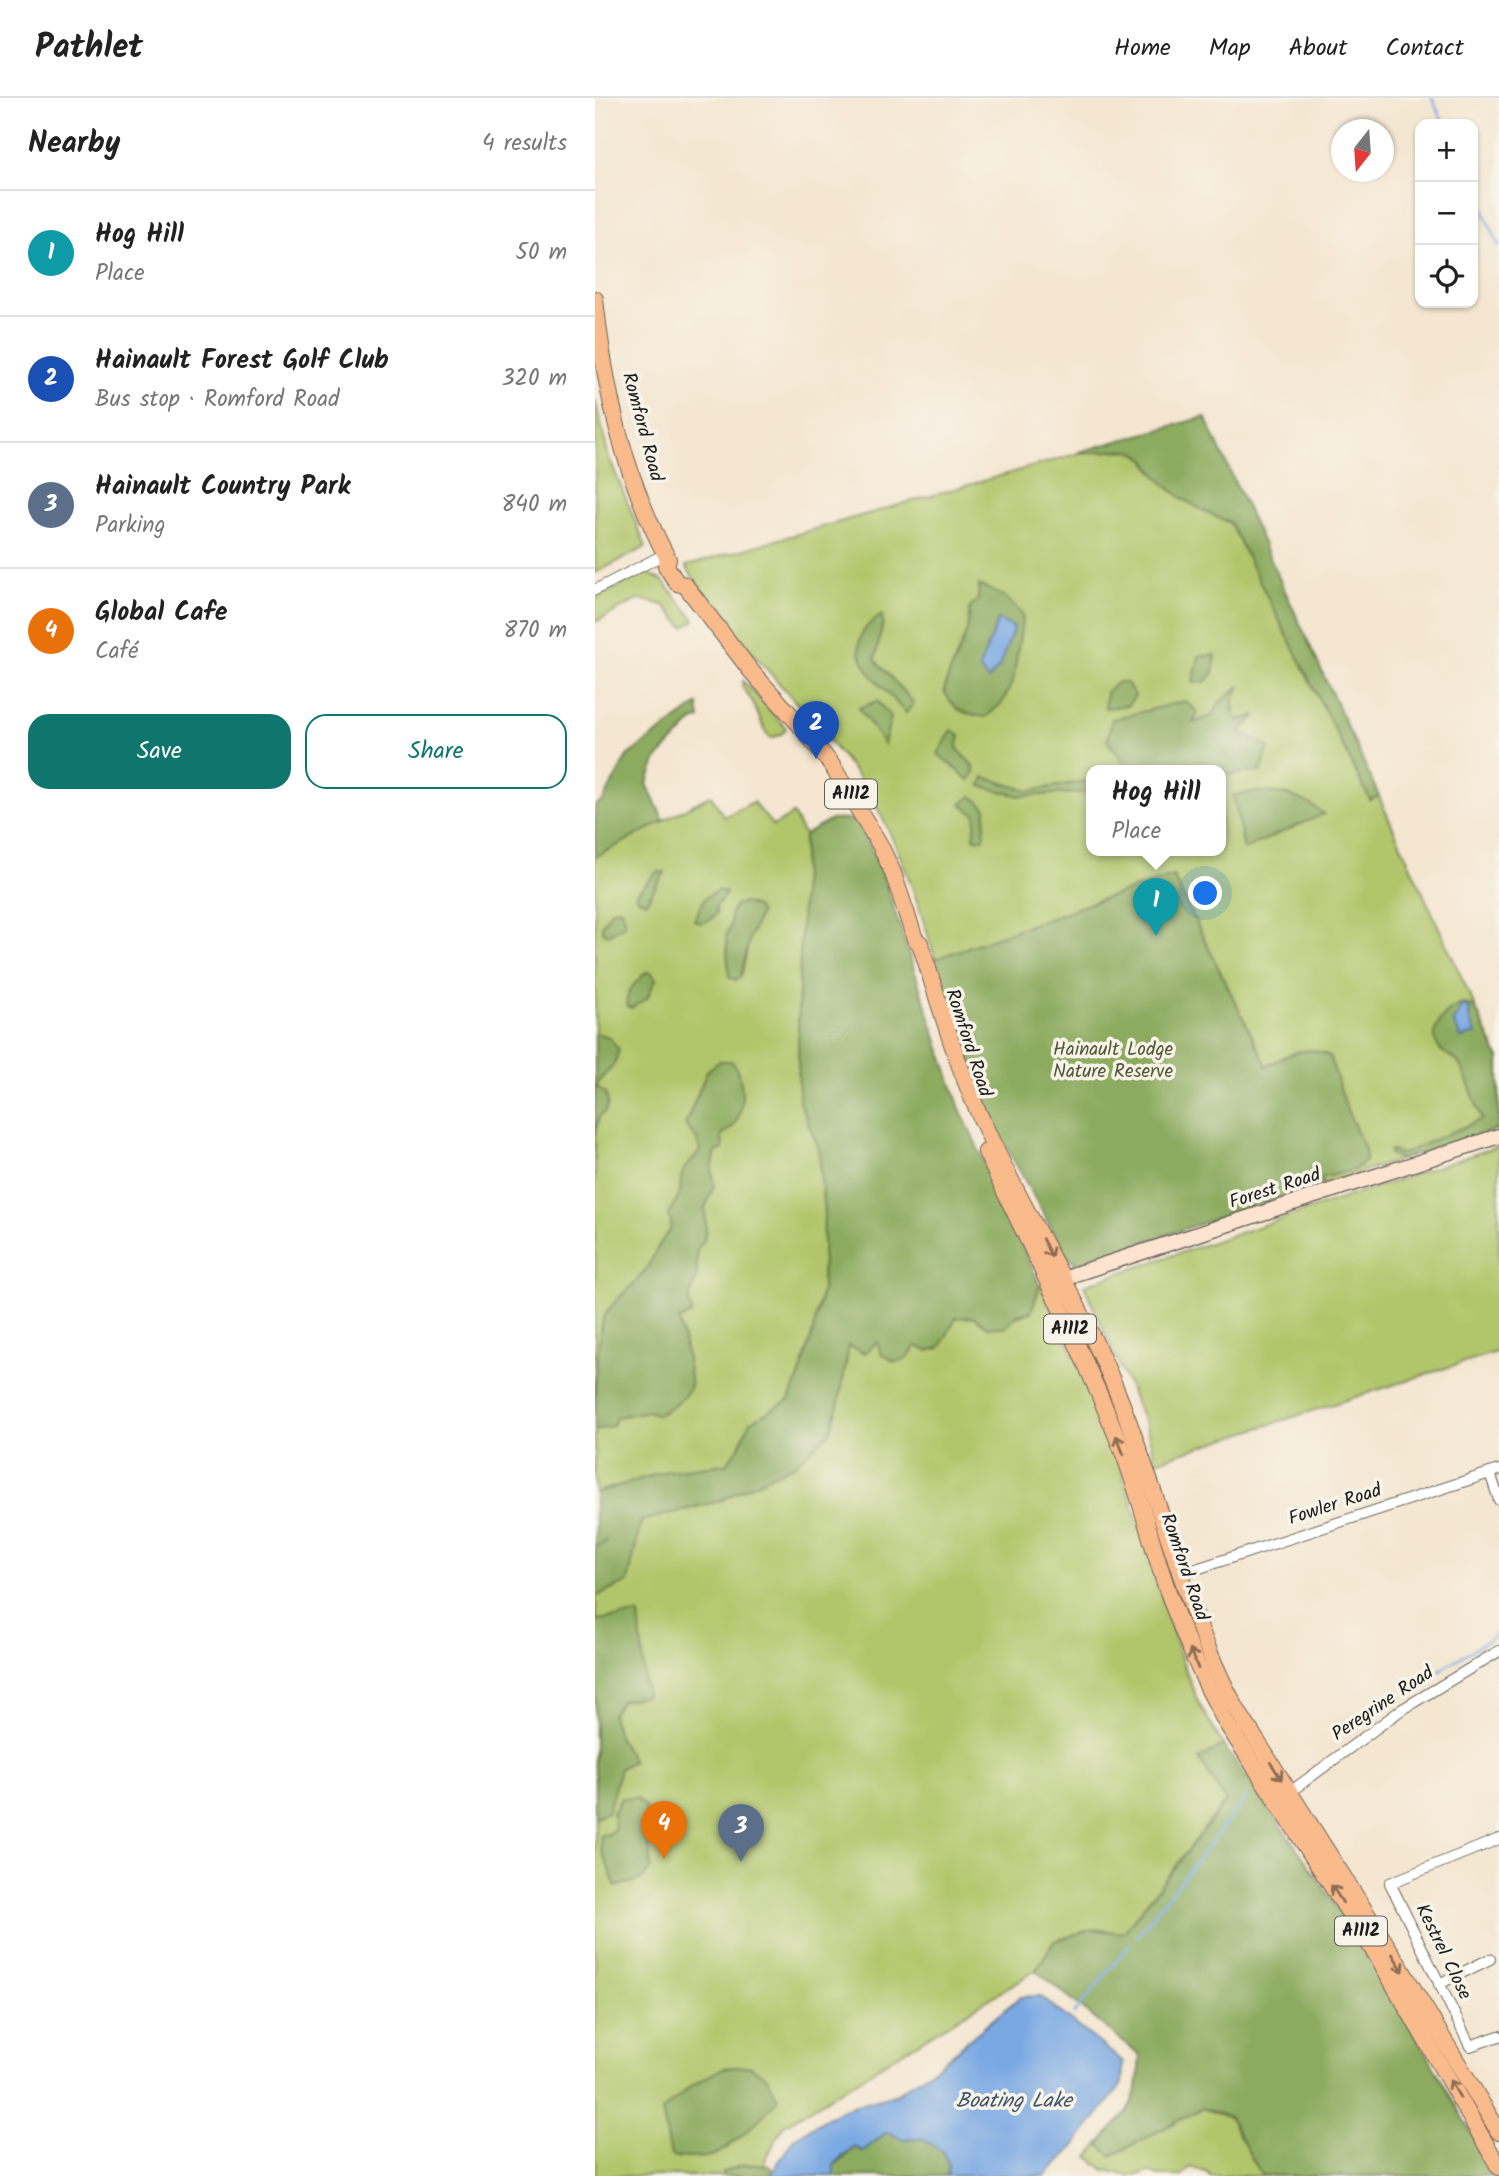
<!DOCTYPE html>
<html lang="en">
<head>
<meta charset="utf-8">
<style>
  body { margin:0; font-family:Kalam,sans-serif; background:#f6f6f6; color:#222 }
  .controls { position:absolute; right:21px; top:21px; display:grid; overflow:hidden; border-radius:14px; box-shadow:0 2px 5px #0004 }
  .controls button { width:63px; height:63px; display:grid; place-items:center; padding:0; border:0; border-bottom:2px solid #e0e0e0; background:#fff; color:#222; font:35px sans-serif }
  .compass { position:absolute; left:736px; top:21px; width:63px; height:63px; border-radius:50%; background:#fff; box-shadow:0 2px 5px #0004; rotate:197deg }
  .you { position:absolute; left:611px; top:796px; width:24px; height:24px; margin:-18px; border:5px solid #fff; border-radius:50%; background:#1a73e8; box-shadow:0 0 0 10px #1a73e833 }
  .badge { display:grid; place-items:center; width:46px; height:46px; border-radius:50%; background:#0f766e; color:#fff; font-size:23px; font-weight:700 }
  .pin { position:absolute; translate:-50% -58px; filter:drop-shadow(0 2px 4px #0008) }
  .pin::after { content:''; position:absolute; top:37px; width:24px; height:21px; background:inherit; clip-path:polygon(0 0,100% 0,50% 100%) }
  .popup { position:absolute; left:491px; top:667px; width:140px; height:91px; box-sizing:border-box; display:grid; place-content:center; border-radius:14px; background:#fff; filter:drop-shadow(0 2px 5px #0005); font-size:23px; white-space:nowrap; color:#767676 }
  .popup b { font-size:26px; color:#222 }
  .popup::after { content:''; position:absolute; left:50%; top:100%; margin-left:-14px; border:14px solid transparent; border-top-color:#fff }
  .list { margin:0; padding:0; list-style:none }
  h2 { display:flex; justify-content:space-between; align-items:center; height:91px; margin:0; padding:0 28px; font-size:30px }
  h2 small { font-size:23px; font-weight:400; color:#767676 }
  .list li { display:grid; grid-template-columns:46px 1fr auto; gap:21px; align-items:center; box-sizing:border-box; height:126px; padding:0 28px; border-top:2px solid #e0e0e0 }
  .list b { display:block; font-size:26px; white-space:nowrap }
  .list p { margin:0; font-size:23px; white-space:nowrap; color:#767676 }
  .list em { font-size:23px; font-style:normal; color:#767676 }
  .actions { display:flex; gap:14px; padding:21px 28px }
  .actions a { flex:1; padding:16px 0; border:2px solid #0f766e; border-radius:21px; text-align:center; font-size:24px; color:#0f766e }
  .actions .main { background:#0f766e; color:#fff }
  .icon { flex:none; width:38px; height:38px; fill:none; stroke:currentColor; stroke-width:2; stroke-linecap:round; stroke-linejoin:round }
  .map { position:relative; flex:none; width:904px; height:2078px; overflow:hidden }
  header { display:flex; align-items:center; gap:42px; box-sizing:border-box; height:98px; padding:0 35px; background:#fff; border-bottom:2px solid #e0e0e0 }
  header strong { font-size:33px }
  nav { display:flex; gap:38px; margin-inline-start:auto; font-size:24px }
  main { display:flex }
  aside { flex:1; background:#fff }
  .map>svg:first-child { display:block }
</style>
</head>
<body>
<header>
<strong>Pathlet</strong>
<nav><a>Home</a><a>Map</a><a>About</a><a>Contact</a></nav>
</header>
<main>
<aside>
<h2>Nearby<small>4 results</small></h2>
<ul class="list">
<li><span class="badge" style="background:#0f9aa8">1</span><div><b>Hog Hill</b><p>Place</p></div><em>50 m</em></li>
<li><span class="badge" style="background:#1a4fb4">2</span><div><b>Hainault Forest Golf Club</b><p>Bus stop · Romford Road</p></div><em>320 m</em></li>
<li><span class="badge" style="background:#5c6f8a">3</span><div><b>Hainault Country Park</b><p>Parking</p></div><em>840 m</em></li>
<li><span class="badge" style="background:#e8710a">4</span><div><b>Global Cafe</b><p>Café</p></div><em>870 m</em></li>
</ul>
<div class="actions"><a class="main">Save</a><a>Share</a></div>
</aside>
<div class="map">
<svg width="904" height="2078" viewBox="0 0 904 2078">
  <rect width="100%" height="100%" fill="#f7f3e8"/>
  <filter id="ink" filterUnits="userSpaceOnUse"><feTurbulence type="fractalNoise" baseFrequency=".0143" numOctaves="2"/><feDisplacementMap in="SourceGraphic" scale="14" xChannelSelector="R" yChannelSelector="G"/><feConvolveMatrix kernelMatrix="1 2 1 2 8 2 1 2 1" color-interpolation-filters="sRGB"/></filter>
  <filter id="wash" filterUnits="userSpaceOnUse"><feTurbulence type="fractalNoise" baseFrequency=".00686" numOctaves="4" result="noise"/><feDisplacementMap in="SourceGraphic" scale="28" xChannelSelector="R" yChannelSelector="G"/><feGaussianBlur stdDeviation="1.57" result="paint"/><feColorMatrix in="noise" values="0 0 0 0 0 0 0 0 0 0 0 0 0 0 0 0 0 1.4 0 .05"/><feComposite in="paint" operator="in"/></filter>
  <g filter="url(#wash)">
    <rect width="100%" height="100%" fill="#f4e6d0"/>
    <!-- green -->
    <g fill="#b1c66a" stroke="#667143" stroke-width="2" fill-rule="evenodd">
      <polygon points="0,302 14,360 51,449 0,475"/>
      <path d="M610,319L904,961V1031L728,1086L578,778L502,803L340,861C323,801 295,720 257,671C221,624 180,582 142,537C124,515 105,493 91,468ZM496,672H626V752H496Z"/>
      <polygon points="50,474 68,483 100,522 89,529 69,507 44,501 0,524 0,501"/>
      <polygon points="148,583 191,630 188,635 177,640 172,637 157,603 147,589"/>
      <polygon points="116,697 129,719 158,704 178,728 198,716 209,737 203,922 204,1002 224,1051 229,1116 227,1192 218,1233 205,1277 194,1302 155,1324 143,1351 131,1366 72,1373 0,1395 0,759"/>
      <polygon points="904,1048 904,1253 561,1363 550,1325 489,1187"/>
      <polygon points="445,1187 483,1264 519,1348 586,1560 603,1604 628,1647 605,1661 631,1703 528,1835 497,1831 459,1843 441,1872 188,2028 162,2078 0,2078 0,1449 46,1423 124,1403 235,1335 244,1304 254,1247 282,1243 311,1261 321,1248 361,1220 379,1219 393,1229 436,1214"/>
      <polygon points="607,2010 634,2019 667,2078 615,2078 611,2074 595,2069 587,2078 563,2078 555,2074 534,2078 510,2072 494,2059 504,2046 517,2058"/>
    </g>
    <!-- forest -->
    <g fill="#8cab5e" stroke="#54643d" stroke-width="2" fill-rule="evenodd">
      <path d="M610,319L784,698L775,702L635,425C607,413 581,400 561,377C554,369 550,357 538,354C521,349 501,357 483,354Z"/>
      <path d="M384,487L409,498L428,517L418,583L407,605L391,619C367,616 361,614 349,593C355,564 376,540 374,511L383,501ZM419,529L404,569L398,575L391,550L398,537Z"/>
      <path d="M287,517L288,525L280,562L319,605L311,615C286,587 234,547 287,517Z"/>
      <polygon points="621,557 618,576 610,584 598,585 604,558"/>
      <polygon points="523,584 532,585 540,598 533,607 510,610 511,594"/>
      <path d="M645,588C639,600 634,610 643,622L662,617L645,633L674,649L666,673L626,678V672H530V665L512,643L517,621L590,603L603,614L598,625L618,617L624,605Z"/>
      <polygon points="282,603 296,619 289,646 264,610"/>
      <polygon points="103,606 105,621 98,623 62,661 52,686 69,723 0,759 0,707 8,703 32,658"/>
      <polygon points="357,632 365,638 362,650 379,669 379,676 374,682 343,656"/>
      <polygon points="389,679 434,693 496,682 496,694 425,698 386,688"/>
      <path d="M659,694C687,693 707,698 729,716L649,751L638,697Z"/>
      <polygon points="377,698 391,710 389,741 379,740 381,717 366,706"/>
      <polygon points="262,721 286,771 365,1011 445,1187 436,1214 422,1217 410,1229 393,1229 379,1219 361,1220 345,1250 333,1253 321,1248 311,1261 300,1264 287,1257 282,1244 270,1255 254,1248 244,1304 235,1335 199,1367 124,1403 46,1423 33,1484 0,1499 2,1522 44,1516 51,1598 26,1603 17,1617 24,1640 38,1663 25,1670 13,1714 0,1719 0,1450 12,1442 0,1449 0,1395 72,1373 131,1366 143,1351 155,1324 194,1302 205,1277 218,1233 227,1192 229,1116 224,1051 204,1002 203,922 209,737 236,722"/>
      <polygon points="62,774 70,774 51,804 43,801 41,796"/>
      <path d="M578,778L672,968C691,957 714,944 735,959L752,1012L770,1051L771,1063L759,1072L726,1080L728,1086L482,1166L472,1158L397,1023L376,978L340,861L502,803Z"/>
      <polygon points="123,792 131,795 121,808 121,816 116,821 106,825 99,822 110,800"/>
      <polygon points="150,805 161,809 165,815 155,839 146,878 141,882 134,879 131,838 136,826 135,817 140,807"/>
      <polygon points="25,810 28,815 30,826 13,837 7,834 7,827 17,811"/>
      <path d="M51,874H56L61,881L52,900L36,910L32,908C30,893 41,884 51,874Z"/>
      <path d="M869,906L880,909L904,961V1031L806,1061L794,1056L795,1052L807,1056L887,1021C881,1007 871,975 863,964C859,959 850,957 845,951C830,933 851,909 869,906Z"/>
      <polygon points="0,935 14,939 24,952 19,966 4,983 2,989 11,996 13,1005 10,1014 4,1019 0,1038"/>
      <path d="M125,963H136C152,979 152,1028 127,1036L128,1051L121,1054L117,1071L119,1088L110,1109L111,1129L109,1143L102,1151V1178L94,1202L97,1216L84,1222C86,1232 97,1281 95,1287C91,1302 75,1310 63,1317L53,1313L22,1319L17,1328L0,1333C0,1300 0,1248 9,1219C19,1201 36,1190 49,1174C59,1161 62,1144 75,1133L76,1123L73,1118C75,1110 81,1105 84,1098C87,1089 84,1078 90,1070C96,1064 100,1060 105,1053L102,1041L90,1027L112,973Z"/>
      <polygon points="628,1647 714,1767 776,1863 831,1954 900,2078 667,2078 634,2019 607,2010 516,2058 504,2046 533,2013 542,1991 545,1958 441,1872 459,1843 497,1831 528,1835 631,1704 604,1661"/>
      <polygon points="26,1700 41,1700 50,1708 56,1770 47,1781 21,1789 6,1751 5,1737 13,1736 20,1730 18,1715"/>
      <path d="M154,1968L172,1979L183,2000C173,2014 136,2050 121,2056C106,2062 91,2060 76,2058L67,2013L97,1987L128,1970Z"/>
      <polygon points="292,2034 308,2041 326,2039 347,2053 355,2067 352,2078 239,2078 239,2067 248,2061 259,2049 268,2053"/>
      <polygon points="171,2066 178,2072 175,2078 127,2078 128,2074 148,2067"/>
    </g>
    <!-- water -->
    <g fill="#79a8e3" stroke="#4a6280" stroke-width="2">
      <polygon points="403,522 419,529 404,569 393,582 384,570"/>
      <polygon points="866,907 875,911 874,920 881,936 866,940 858,923 863,918"/>
      <polygon points="445,1898 528,1964 527,1986 475,2053 450,2078 352,2078 354,2067 347,2053 326,2040 308,2041 292,2034 268,2053 258,2049 239,2067 239,2078 175,2078 199,2040 248,2011 303,1995 345,1966 425,1899"/>
    </g>
    <g fill="none" stroke-linecap="round" stroke-linejoin="round">
      <!-- stream -->
      <g stroke="#79a8e3" stroke-width="2.5">
        <polyline points="837,0 849,26"/>
        <polyline points="878,89 904,148"/>
        <polyline points="829,1582 904,1535"/>
        <polyline points="542,1838 652,1699"/>
        <polyline points="479,1916 534,1847"/>
      </g>
    </g>
  </g>
  <g filter="url(#ink)">
    <g fill="none" stroke-linecap="round" stroke-linejoin="round">
      <defs>
        <g id="street">
          <polyline points="0,492 70,456"/>
          <polyline points="895,1375 904,1402"/>
          <polyline points="583,1477 904,1372"/>
          <polyline points="695,1694 806,1612 904,1553"/>
          <polyline points="904,1741 795,1785 875,1948 904,1938"/>
          <polyline points="844,1886 895,1861"/>
        </g>
        <polyline id="secondary" points="469,1183 480,1176 904,1038"/>
        <g id="primary">
          <path d="M0,201C10,293 29,379 73,461L71,468L82,485L90,487L156,573L204,626L236,666L285,747L298,775L320,841L325,845C345,907 362,970 390,1029C431,1119 485,1203 522,1294C546,1353 565,1414 585,1474C602,1523 618,1570 644,1615L798,1857L904,2034"/>
          <path d="M391,1054C439,1155 489,1255 530,1359C546,1402 557,1447 572,1491C588,1537 607,1580 630,1623L784,1861L904,2069"/>
        </g>
      </defs>
      <!-- street casing -->
      <use href="#street" stroke="#68635b" stroke-width="12"/>
      <!-- secondary casing -->
      <use href="#secondary" stroke="#68635b" stroke-width="17"/>
      <!-- primary casing -->
      <use href="#primary" stroke="#68635b" stroke-width="18"/>
      <!-- street -->
      <use href="#street" stroke="#fff" stroke-width="10"/>
      <!-- secondary -->
      <use href="#secondary" stroke="#fde4d1" stroke-width="14"/>
      <!-- primary -->
      <use href="#primary" stroke="#fabb8c" stroke-width="16"/>
    </g>
    <!-- one-way arrows -->
    <defs><path id="oneway-shaft" d="M-6 0H5M1.5-3L5.5 0L1.5 3" fill="none" stroke-width="1.6" stroke-linecap="round" stroke-linejoin="round" transform="scale(1.75)"/></defs>
    <g stroke="#8b6c54">
      <use href="#oneway-shaft" transform="translate(452 1150) rotate(63)"/>
      <use href="#oneway-shaft" transform="translate(525 1347) rotate(-112)"/>
      <use href="#oneway-shaft" transform="translate(599 1561) rotate(-113)"/>
      <use href="#oneway-shaft" transform="translate(681 1673) rotate(57)"/>
      <use href="#oneway-shaft" transform="translate(742 1796) rotate(-123)"/>
      <use href="#oneway-shaft" transform="translate(803 1865) rotate(58)"/>
      <use href="#oneway-shaft" transform="translate(860 1991) rotate(-120)"/>
    </g>
  </g>
  <g text-anchor="middle" dominant-baseline="central" stroke-width="7" stroke-linejoin="round" paint-order="stroke">
    <!-- shield labels -->
    <g fill="#f7f3e8" stroke="#5e5c59" stroke-width="2">
      <rect x="230" y="681.5" width="52" height="29" rx="5"/>
      <rect x="449" y="1216.5" width="52" height="29" rx="5"/>
      <rect x="740" y="1818.5" width="52" height="29" rx="5"/>
    </g>
    <g font-size="18" font-weight="bold" fill="#1c1c1c">
      <text x="256" y="696">A1112</text>
      <text x="475" y="1231">A1112</text>
      <text x="766" y="1833">A1112</text>
    </g>
    <!-- street labels -->
    <g font-size="19" fill="#1c1c1c" stroke="#f7f3e8">
      <text transform="translate(47 329) rotate(75)">Romford Road</text>
      <text transform="translate(373 945) rotate(72)">Romford Road</text>
      <text transform="translate(680 1091) rotate(-18)">Forest Road</text>
      <text transform="translate(740 1407) rotate(-18)">Fowler Road</text>
      <text transform="translate(589 1469) rotate(71)">Romford Road</text>
      <text transform="translate(788 1606) rotate(-34)">Peregrine Road</text>
      <text transform="translate(848 1854) rotate(64)">Kestrel Close</text>
    </g>
    <!-- park labels -->
    <g font-size="19" fill="#505837" stroke="#f7f3e8">
      <text x="518" y="952">Hainault Lodge<tspan x="518" dy="22">Nature Reserve</tspan></text>
    </g>
    <!-- water labels -->
    <g font-size="21" font-style="italic" fill="#41546c" stroke="#f7f3e8">
      <text x="419" y="2003">Boating Lake</text>
    </g>
  </g>
</svg>
<div class="controls">
<button>+</button>
<button>−</button>
<button><svg class="icon" aria-label="locate" viewBox="0 0 24 24"><circle cx="12" cy="12" r="6"/><path d="M12 2v4M12 18v4M2 12h4M18 12h4"/></svg></button>
</div>
<svg class="compass" viewBox="-18 -18 36 36"><path d="M0-13l5 13h-10z" fill="#e53935"/><path d="M0 13l5-13h-10z" fill="#767676"/></svg>
<div class="you"></div>
<div class="pin badge" style="left:561px;top:838px;background:#0f9aa8">1</div>
<div class="popup"><b>Hog Hill</b>Place</div>
<div class="pin badge" style="left:221px;top:661px;background:#1a4fb4">2</div>
<div class="pin badge" style="left:146px;top:1764px;background:#5c6f8a">3</div>
<div class="pin badge" style="left:69px;top:1761px;background:#e8710a">4</div>
</div>
</main>
</body>
</html>
